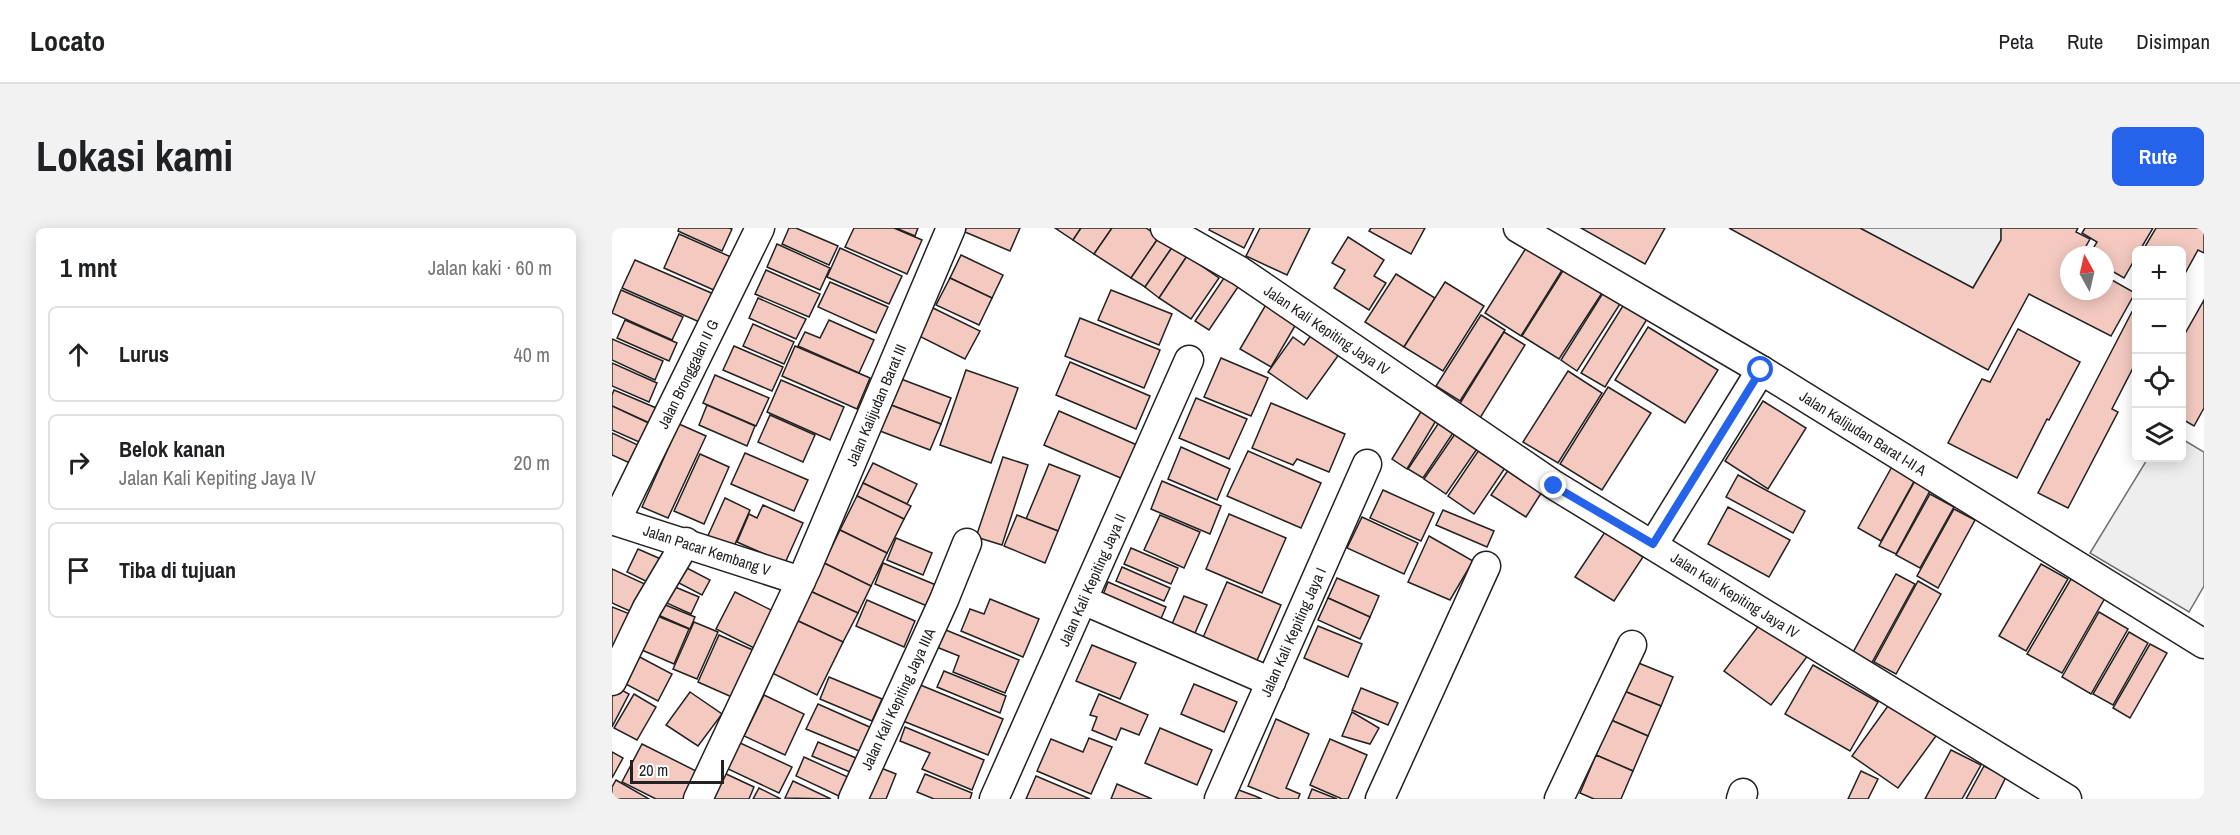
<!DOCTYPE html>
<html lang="id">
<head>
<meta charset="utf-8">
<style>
  body { margin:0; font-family:"Archivo Narrow",sans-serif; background:#f2f2f2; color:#202124 }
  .controls { position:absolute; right:18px; top:18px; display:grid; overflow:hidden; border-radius:9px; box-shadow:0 3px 15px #0003 }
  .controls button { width:54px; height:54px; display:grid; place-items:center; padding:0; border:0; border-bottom:2px solid #e0e0e0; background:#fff; color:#202124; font:30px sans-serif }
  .compass { position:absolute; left:1448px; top:18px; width:54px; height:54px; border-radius:50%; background:#fff; box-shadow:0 3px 15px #0003; rotate:352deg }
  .scale { position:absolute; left:18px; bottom:15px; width:94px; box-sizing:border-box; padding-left:6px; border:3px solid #222; border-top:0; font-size:16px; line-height:21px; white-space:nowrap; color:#222; -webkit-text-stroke:4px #fff; paint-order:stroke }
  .stop { position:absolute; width:18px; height:18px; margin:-14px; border:4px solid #2563eb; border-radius:50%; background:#fff }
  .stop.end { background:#2563eb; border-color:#fff; box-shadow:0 2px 6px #0008 }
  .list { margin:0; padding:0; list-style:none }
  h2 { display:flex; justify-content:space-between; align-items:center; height:78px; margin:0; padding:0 24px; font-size:26px }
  h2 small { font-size:20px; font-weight:400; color:#757577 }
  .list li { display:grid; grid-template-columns:39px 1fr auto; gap:18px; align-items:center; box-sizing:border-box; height:96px; margin:0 12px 12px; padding:0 12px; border:2px solid #e0e0e0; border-radius:9px }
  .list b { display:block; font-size:22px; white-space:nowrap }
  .list p { margin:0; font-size:20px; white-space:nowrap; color:#757577 }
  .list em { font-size:20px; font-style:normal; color:#757577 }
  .icon { flex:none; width:33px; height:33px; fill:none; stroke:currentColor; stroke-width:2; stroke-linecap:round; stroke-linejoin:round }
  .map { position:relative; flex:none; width:1592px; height:571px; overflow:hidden; border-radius:9px }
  header { display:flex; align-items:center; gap:36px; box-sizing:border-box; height:84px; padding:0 30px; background:#fff; border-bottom:2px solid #e0e0e0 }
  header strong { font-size:28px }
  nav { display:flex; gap:33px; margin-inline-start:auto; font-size:21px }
  .intro { display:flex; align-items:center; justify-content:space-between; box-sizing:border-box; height:144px; padding:0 36px }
  h1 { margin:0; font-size:42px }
  .button { padding:15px 27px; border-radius:9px; background:#2563eb; color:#fff; font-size:21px; font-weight:700 }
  main { display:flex; gap:36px; padding:0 36px }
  aside { flex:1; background:#fff; border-radius:9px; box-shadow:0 3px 15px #0003 }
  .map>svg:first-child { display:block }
</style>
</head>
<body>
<header>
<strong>Locato</strong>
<nav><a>Peta</a><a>Rute</a><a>Disimpan</a></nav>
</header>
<div class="intro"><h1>Lokasi kami</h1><a class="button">Rute</a></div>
<main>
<aside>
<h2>1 mnt<small>Jalan kaki · 60 m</small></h2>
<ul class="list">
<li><svg class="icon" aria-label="ahead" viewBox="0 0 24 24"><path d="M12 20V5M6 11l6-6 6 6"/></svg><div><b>Lurus</b></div><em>40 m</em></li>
<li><svg class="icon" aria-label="right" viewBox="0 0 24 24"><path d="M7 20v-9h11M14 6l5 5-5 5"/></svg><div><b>Belok kanan</b><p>Jalan Kali Kepiting Jaya IV</p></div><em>20 m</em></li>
<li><svg class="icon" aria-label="arrive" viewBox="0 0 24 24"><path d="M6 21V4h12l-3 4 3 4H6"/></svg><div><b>Tiba di tujuan</b></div></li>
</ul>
</aside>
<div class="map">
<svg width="1592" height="571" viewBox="0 0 1592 571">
  <rect width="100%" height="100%" fill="#fff"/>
  <!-- green -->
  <g fill="#eee" stroke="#6f6f6f" stroke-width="1.5">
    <polygon points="1248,0 1389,0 1389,12 1361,60"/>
    <polygon points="1570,211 1592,224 1592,358 1577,384 1478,325 1536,230 1570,230"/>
  </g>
  <!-- building -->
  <g fill="#f3c9c0" stroke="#222" stroke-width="1.5">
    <polygon points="67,0 117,0 120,1 110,23 66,3"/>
    <polygon points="177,0 184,0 226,18 217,37 170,16"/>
    <polygon points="242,0 282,0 310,12 295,46 233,19"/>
    <polygon points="284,0 306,0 303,8"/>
    <polygon points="354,0 408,0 398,23 353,4"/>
    <polygon points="443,0 469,0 461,12"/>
    <polygon points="469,0 500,0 482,26 461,12"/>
    <polygon points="500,0 534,0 547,9 519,50 482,26"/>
    <polygon points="598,0 642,0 632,20 597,2"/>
    <polygon points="648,0 698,0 675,47 634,28"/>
    <polygon points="759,0 813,0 799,26 757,3"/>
    <polygon points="969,0 1053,0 1033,36"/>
    <polygon points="1117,0 1248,0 1361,60 1389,12 1389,0 1466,0 1464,4 1478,11 1469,27 1457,27 1457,63 1493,63 1493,48 1523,65 1499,108 1417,66 1376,142"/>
    <polygon points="1473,0 1541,0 1528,22 1524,22 1524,29 1512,50 1493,39 1493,27 1477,27 1485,14 1470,5"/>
    <polygon points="1544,0 1592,0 1592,25 1586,22 1570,51 1570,22 1531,22"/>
    <polygon points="67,6 119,29 104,63 52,40"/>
    <polygon points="547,9 561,18 533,59 519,50"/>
    <polygon points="736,9 772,32 762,48 774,55 757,82 722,60 733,42 720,35"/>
    <polygon points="921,9 957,31 909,108 873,85"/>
    <polygon points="165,16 218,40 208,62 155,39"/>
    <polygon points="561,18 575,28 547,70 533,59"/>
    <polygon points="228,20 290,48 277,76 215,49"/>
    <polygon points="349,27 391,47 380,70 338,50"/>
    <polygon points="575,28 607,50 579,91 547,70"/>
    <polygon points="23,32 104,67 92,96 10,60"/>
    <polygon points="952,41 990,65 947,131 910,108"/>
    <polygon points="154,42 208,66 197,89 143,66"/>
    <polygon points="784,46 823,70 792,119 753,94"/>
    <polygon points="614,47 628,56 597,102 583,93"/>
    <polygon points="338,50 380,70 367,97 324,77"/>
    <polygon points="218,54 276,79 264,105 206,79"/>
    <polygon points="833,54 872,78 831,143 792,119"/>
    <polygon points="9,62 71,89 60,112 0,85"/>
    <polygon points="499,62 560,86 547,117 486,92"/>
    <polygon points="991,65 1008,76 965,143 949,132"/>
    <polygon points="146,70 194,91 184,111 137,90"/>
    <polygon points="1592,72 1592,180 1582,198 1570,191 1570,111"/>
    <polygon points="656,73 687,91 659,139 628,121"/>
    <polygon points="1014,73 1037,88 993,159 969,145"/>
    <polygon points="1524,76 1524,134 1500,181 1506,184 1456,280 1426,265"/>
    <polygon points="321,80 368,103 353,131 307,108"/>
    <polygon points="869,87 893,102 848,173 824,158"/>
    <polygon points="468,90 548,122 532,160 453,128"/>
    <polygon points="13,92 65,115 57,133 5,110"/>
    <polygon points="217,92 262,112 247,145 186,118 193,104 208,110"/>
    <polygon points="141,96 182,114 172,136 131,118"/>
    <polygon points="1036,99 1106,142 1073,195 1003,152"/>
    <polygon points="1406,101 1468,134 1437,192 1435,191 1405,250 1336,215 1370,151 1378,154"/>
    <polygon points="892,104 913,117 868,190 847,177"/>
    <polygon points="700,106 728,125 695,171 656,144 681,109 692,117"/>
    <polygon points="0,111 51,133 43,152 0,132"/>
    <polygon points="122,118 171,139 160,163 111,142"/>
    <polygon points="183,118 258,150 245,181 170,148"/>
    <polygon points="609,130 656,150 639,188 592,169"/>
    <polygon points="458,134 538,168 524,201 444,167"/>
    <polygon points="0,135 45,155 37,174 0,158"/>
    <polygon points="354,142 406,160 379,235 328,217"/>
    <polygon points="956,143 990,165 946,235 911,214"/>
    <polygon points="103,147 157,170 144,198 91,175"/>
    <polygon points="289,151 339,170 329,196 279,177"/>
    <polygon points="169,152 232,179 218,212 155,184"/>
    <polygon points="996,159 1039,185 990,262 948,236"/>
    <polygon points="2,162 49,182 42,197 0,178 0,167"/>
    <polygon points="584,170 635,191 617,231 567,210"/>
    <polygon points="1151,173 1194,200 1156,261 1113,233"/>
    <polygon points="659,175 733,206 717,244 685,231 681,237 640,220"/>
    <polygon points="95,177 143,198 135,218 87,197"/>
    <polygon points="279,177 329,196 318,222 268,203"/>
    <polygon points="0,178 43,198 34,217 0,202"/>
    <polygon points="810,182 825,191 795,241 780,231"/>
    <polygon points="447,183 525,217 511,251 432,217"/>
    <polygon points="158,187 203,207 191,234 146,214"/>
    <polygon points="828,193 843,202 811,250 796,241"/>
    <polygon points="67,196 94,208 56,290 30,279"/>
    <polygon points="845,203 867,218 834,266 812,251"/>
    <polygon points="0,205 28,218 20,236 0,227"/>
    <polygon points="873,213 899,231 862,286 836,268"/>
    <polygon points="569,219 618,241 605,272 556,251"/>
    <polygon points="636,223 709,255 689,300 615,268"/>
    <polygon points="133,225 196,252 182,283 119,256"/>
    <polygon points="88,226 117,239 92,296 62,283"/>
    <polygon points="391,229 416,237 390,317 364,309"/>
    <polygon points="261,235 305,256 295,276 251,255"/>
    <polygon points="1282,235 1305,248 1269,313 1246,300"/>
    <polygon points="437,236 468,248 446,303 414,291"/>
    <polygon points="899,238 933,259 914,289 879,267"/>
    <polygon points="1126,247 1193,283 1181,305 1114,269"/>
    <polygon points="1304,251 1320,259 1284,326 1267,318"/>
    <polygon points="550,253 609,278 598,306 539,281"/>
    <polygon points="251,255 299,278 292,291 245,268"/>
    <polygon points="771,262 822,285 809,313 758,290"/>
    <polygon points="1318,266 1342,279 1308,340 1284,327"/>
    <polygon points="245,268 292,291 275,325 228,302"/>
    <polygon points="113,270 138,282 120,323 94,312"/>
    <polygon points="151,277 191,295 173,335 125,314 137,286 145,290"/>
    <polygon points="1116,279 1178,312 1157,349 1096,316"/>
    <polygon points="1342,281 1363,292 1326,360 1305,348"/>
    <polygon points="831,282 882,303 875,319 824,297"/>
    <polygon points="617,286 674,310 650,365 594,341"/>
    <polygon points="405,287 446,303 433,335 392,318"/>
    <polygon points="548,287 588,304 572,340 532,322"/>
    <polygon points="750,289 806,315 792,346 735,320"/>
    <polygon points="228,302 275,325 259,358 212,335"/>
    <polygon points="993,304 1031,329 1002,373 963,349"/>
    <polygon points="817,308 861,333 838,372 796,354"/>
    <polygon points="284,310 320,325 311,347 275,332"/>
    <polygon points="519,320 566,340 559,356 512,336"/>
    <polygon points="26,321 51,332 40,356 15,344"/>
    <polygon points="212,335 259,358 246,385 198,363"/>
    <polygon points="271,335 324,357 315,378 263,356"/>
    <polygon points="1429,336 1456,351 1414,423 1387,408"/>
    <polygon points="71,338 98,352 90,367 63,353"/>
    <polygon points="510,339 558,360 552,373 504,353"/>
    <polygon points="0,341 35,357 22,385 0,375"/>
    <polygon points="1284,346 1303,356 1258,438 1239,428"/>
    <polygon points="725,350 767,368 758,389 716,370"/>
    <polygon points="1459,351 1493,370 1450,445 1415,426"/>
    <polygon points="1306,353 1329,366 1284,446 1262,434"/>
    <polygon points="496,354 554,379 544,402 487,377"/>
    <polygon points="615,354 669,377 643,437 589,414"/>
    <polygon points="56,356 87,369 79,386 48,372"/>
    <polygon points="198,363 246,385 231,414 184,392"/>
    <polygon points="123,364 169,387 150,424 104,401"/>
    <polygon points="572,368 595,377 580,412 557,403"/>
    <polygon points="716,370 758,389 748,411 706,392"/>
    <polygon points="378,371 427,391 411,429 349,403 358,381 372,386"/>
    <polygon points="255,372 303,393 292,419 244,398"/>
    <polygon points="51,376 83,389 78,401 46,387"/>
    <polygon points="0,379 23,388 0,423"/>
    <polygon points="1487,384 1516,401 1479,466 1450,449"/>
    <polygon points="38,385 77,401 62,436 23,419"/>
    <polygon points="184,392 231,414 205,467 158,444"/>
    <polygon points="1151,392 1197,426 1159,477 1112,443"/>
    <polygon points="82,394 106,404 85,451 61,441"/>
    <polygon points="706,398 750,416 736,449 692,430"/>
    <polygon points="329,400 407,432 393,465 341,444 347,428 322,418"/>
    <polygon points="1517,404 1536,415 1501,477 1481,466"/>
    <polygon points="107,407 143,423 122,470 86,454"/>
    <polygon points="1538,416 1555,425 1518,490 1501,480"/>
    <polygon points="480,417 524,435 508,471 464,453"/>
    <polygon points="22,426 60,446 46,473 8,453"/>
    <polygon points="1024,434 1061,449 1049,478 1012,463"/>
    <polygon points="1201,437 1266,474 1238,523 1173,486"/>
    <polygon points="332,443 394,468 388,485 325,459"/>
    <polygon points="217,449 270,471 260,493 208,471"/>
    <polygon points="306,456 391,491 376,527 291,493"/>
    <polygon points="582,456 625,474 612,504 569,486"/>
    <polygon points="4,459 17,466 0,499 0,467"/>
    <polygon points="749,460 786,475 776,497 740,482"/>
    <polygon points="1012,463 1049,478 1036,508 999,492"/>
    <polygon points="78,464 110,486 86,518 54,497"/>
    <polygon points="22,466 44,479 25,512 2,500"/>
    <polygon points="487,466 536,487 527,507 509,500 504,512 480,502 485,489 478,487"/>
    <polygon points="152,467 192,486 173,527 132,508"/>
    <polygon points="1278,475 1324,508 1286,560 1240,528"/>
    <polygon points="206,476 262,501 252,525 194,501"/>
    <polygon points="740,484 767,500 758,516 730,508"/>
    <polygon points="664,491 697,506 674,560 688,566 686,571 668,571 636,558"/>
    <polygon points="999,492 1036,508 1021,543 984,527"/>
    <polygon points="293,499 372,532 360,562 310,541 318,525 288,513"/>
    <polygon points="548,500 600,522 585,557 533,535"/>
    <polygon points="477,510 500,519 479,566 425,543 439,511 471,524"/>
    <polygon points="718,511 755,527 736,571 730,571 698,557"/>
    <polygon points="126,514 180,539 167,565 114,540"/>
    <polygon points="206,514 244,530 238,544 200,528"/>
    <polygon points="30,516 88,545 74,571 44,571 10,554"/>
    <polygon points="1339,522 1369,537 1350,571 1313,571"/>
    <polygon points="0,524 11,530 0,550"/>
    <polygon points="984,527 1021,543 1009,571 982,571 968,565"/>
    <polygon points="192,529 238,550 229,569 184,548"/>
    <polygon points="259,536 284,546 274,571 244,571"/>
    <polygon points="1372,538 1394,549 1383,571 1354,571"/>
    <polygon points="1249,543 1266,551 1256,571 1236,571"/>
    <polygon points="112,545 142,559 137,571 100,571"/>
    <polygon points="313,546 360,565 358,571 322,571 305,564"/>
    <polygon points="424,548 478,571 414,571"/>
    <polygon points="4,552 37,571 0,571 0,559"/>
    <polygon points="181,553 219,571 173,570"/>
    <polygon points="505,556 540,571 499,571"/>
    <polygon points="147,560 169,571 141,571"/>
    <polygon points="624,561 643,568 650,571 620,571"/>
    <polygon points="700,561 725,571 696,571"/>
  </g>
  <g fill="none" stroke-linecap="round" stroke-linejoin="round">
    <defs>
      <g id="street">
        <polyline points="553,0 628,43 942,257 1455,571"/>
        <polyline points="906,0 1149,142 1592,416"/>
        <polyline points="0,292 189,353"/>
        <polyline points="4,293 148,0"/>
        <polyline points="1041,317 1149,142"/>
        <polyline points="471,372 659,454"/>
        <polyline points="0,453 35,380 74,314"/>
        <polyline points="86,571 194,342 339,0"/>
        <polyline points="241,571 332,372 355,315"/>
        <polyline points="382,571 577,132"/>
        <polyline points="607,571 755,236"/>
        <polyline points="768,571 874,338"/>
        <polyline points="947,571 1020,417"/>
        <polyline points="1129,571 1131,565"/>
      </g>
    </defs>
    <!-- street casing -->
    <use href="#street" stroke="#222" stroke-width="31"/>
    <!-- street -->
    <use href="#street" stroke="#fff" stroke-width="28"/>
  </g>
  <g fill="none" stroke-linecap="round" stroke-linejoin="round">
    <!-- route -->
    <polyline stroke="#2563eb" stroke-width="8" points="942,258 1041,316 1149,142"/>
  </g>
  <g text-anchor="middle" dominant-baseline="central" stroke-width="4.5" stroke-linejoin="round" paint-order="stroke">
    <!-- street labels -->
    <g font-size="15" fill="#222" stroke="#fff">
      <text transform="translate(715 102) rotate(34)">Jalan Kali Kepiting Jaya IV</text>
      <text transform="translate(76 146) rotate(-64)">Jalan Bronggalan II G</text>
      <text transform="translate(264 177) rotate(-67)">Jalan Kalijudan Barat III</text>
      <text transform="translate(1251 205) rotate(32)">Jalan Kalijudan Barat I-II A</text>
      <text transform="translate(95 322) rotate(18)">Jalan Pacar Kembang V</text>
      <text transform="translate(480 352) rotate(-66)">Jalan Kali Kepiting Jaya II</text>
      <text transform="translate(1123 367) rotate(32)">Jalan Kali Kepiting Jaya IV</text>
      <text transform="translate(681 404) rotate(-66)">Jalan Kali Kepiting Jaya I</text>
      <text transform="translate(286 471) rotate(-65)">Jalan Kali Kepiting Jaya IIIA</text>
    </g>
  </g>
</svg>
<div class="controls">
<button>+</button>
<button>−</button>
<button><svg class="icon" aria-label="locate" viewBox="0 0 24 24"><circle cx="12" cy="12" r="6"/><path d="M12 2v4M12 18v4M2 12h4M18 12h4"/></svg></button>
<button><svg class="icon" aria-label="layers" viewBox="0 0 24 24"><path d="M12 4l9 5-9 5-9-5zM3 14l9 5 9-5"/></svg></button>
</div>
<svg class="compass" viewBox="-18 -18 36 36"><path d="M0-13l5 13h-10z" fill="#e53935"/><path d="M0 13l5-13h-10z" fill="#757577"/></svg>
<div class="scale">20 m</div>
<div class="stop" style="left:1149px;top:142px"></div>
<div class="stop end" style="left:942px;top:258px"></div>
</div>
</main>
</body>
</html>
